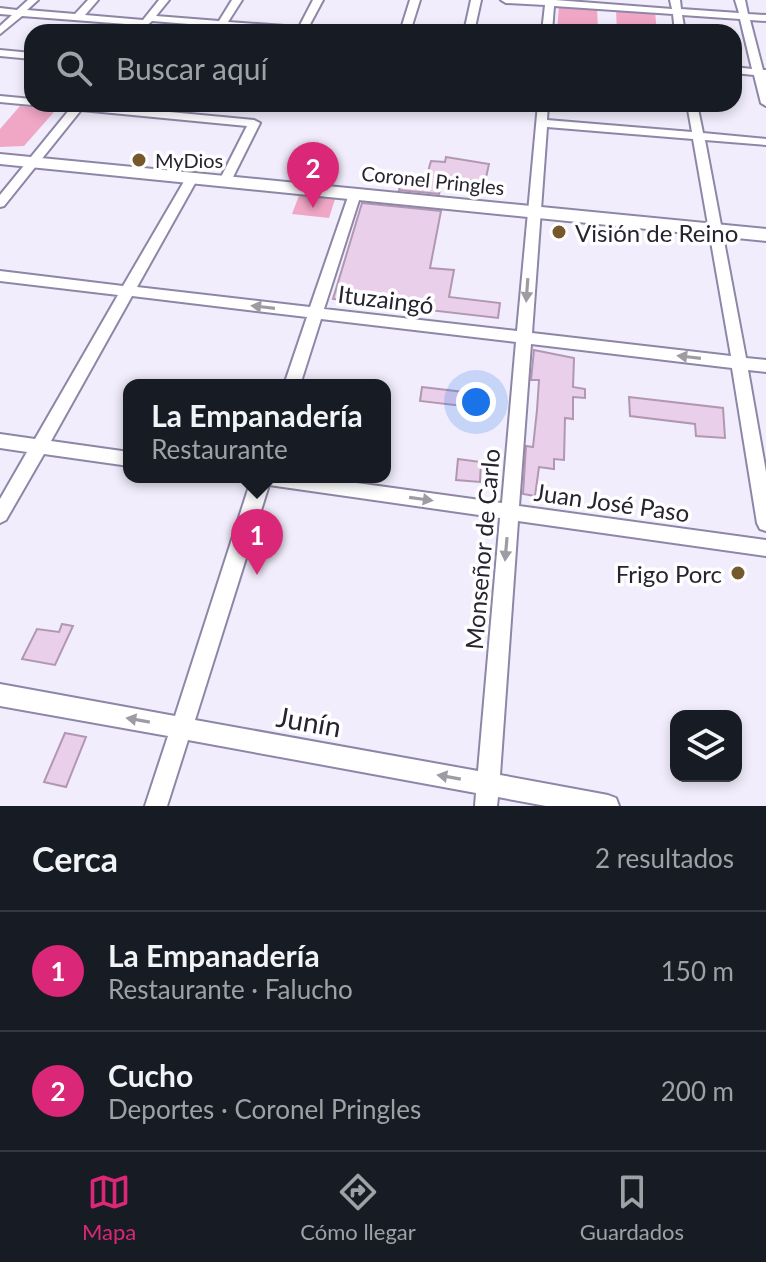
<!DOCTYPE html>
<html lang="es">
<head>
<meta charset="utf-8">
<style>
  body { margin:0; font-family:Lato,sans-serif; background:#242831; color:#f1f3f6 }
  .controls { position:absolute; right:24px; bottom:24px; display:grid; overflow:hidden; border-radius:16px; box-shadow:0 4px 12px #0003 }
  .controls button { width:72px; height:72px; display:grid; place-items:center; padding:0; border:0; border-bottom:2px solid #363941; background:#171b24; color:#f1f3f6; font:40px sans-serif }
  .you { position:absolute; left:476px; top:402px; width:28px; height:28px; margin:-20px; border:6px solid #fff; border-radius:50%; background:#1a73e8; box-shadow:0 0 0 12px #1a73e833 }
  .badge { display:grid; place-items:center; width:52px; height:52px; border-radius:50%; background:#db2777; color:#fff; font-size:26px; font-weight:700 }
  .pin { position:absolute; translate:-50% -66px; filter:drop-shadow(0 2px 4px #0008) }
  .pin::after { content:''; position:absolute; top:42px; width:28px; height:24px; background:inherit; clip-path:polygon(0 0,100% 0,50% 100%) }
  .popup { position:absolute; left:123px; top:379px; width:268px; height:104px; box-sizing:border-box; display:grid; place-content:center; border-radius:16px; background:#171b24; filter:drop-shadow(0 2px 6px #0005); font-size:26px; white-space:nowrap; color:#9ea1a6 }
  .popup b { font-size:30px; color:#f1f3f6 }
  .popup::after { content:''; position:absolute; left:50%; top:100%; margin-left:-16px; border:16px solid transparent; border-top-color:#171b24 }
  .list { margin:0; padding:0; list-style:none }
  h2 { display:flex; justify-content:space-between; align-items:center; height:104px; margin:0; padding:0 32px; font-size:34px }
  h2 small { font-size:26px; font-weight:400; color:#9ea1a6 }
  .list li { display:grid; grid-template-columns:52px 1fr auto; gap:24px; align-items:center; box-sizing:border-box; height:120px; padding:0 32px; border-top:2px solid #363941 }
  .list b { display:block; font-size:30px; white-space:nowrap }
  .list p { margin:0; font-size:26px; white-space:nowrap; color:#9ea1a6 }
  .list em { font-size:26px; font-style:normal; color:#9ea1a6 }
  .icon { flex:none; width:44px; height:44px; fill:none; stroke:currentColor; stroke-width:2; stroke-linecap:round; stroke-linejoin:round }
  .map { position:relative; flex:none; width:766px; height:806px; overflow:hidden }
  .search { position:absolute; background:#171b24; box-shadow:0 4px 12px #0003; left:24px; right:24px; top:24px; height:88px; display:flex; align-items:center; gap:20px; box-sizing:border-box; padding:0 28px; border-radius:24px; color:#9ea1a6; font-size:30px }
  .sheet { height:344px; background:#171b24 }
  nav { display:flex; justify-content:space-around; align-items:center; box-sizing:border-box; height:112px; border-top:2px solid #363941; background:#171b24; font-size:22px; color:#9ea1a6 }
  nav a { display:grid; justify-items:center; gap:4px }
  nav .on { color:#db2777 }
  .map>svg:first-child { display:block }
</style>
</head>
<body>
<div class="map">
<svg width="766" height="806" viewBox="0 0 766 806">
  <rect width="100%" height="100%" fill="#f1edfc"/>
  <!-- green -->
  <g fill="#f0a7c6">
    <polygon points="559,5 597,8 598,32 557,32"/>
    <polygon points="616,9 655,12 657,32 617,32"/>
    <polygon points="20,106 52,109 54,112 24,146 0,147 0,129"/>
    <polygon points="300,193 336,196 329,218 292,214"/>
  </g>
  <!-- building -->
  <g fill="#eacfeb" stroke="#b197b2" stroke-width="2">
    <polygon points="446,157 489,164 485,182 447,178 442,183 439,194 399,190 402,179 425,182 431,161 445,162"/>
    <polygon points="362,203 441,211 430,268 454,270 449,297 500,303 498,318 333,299"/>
    <polygon points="534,350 574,358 573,387 585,389 585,398 573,397 573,419 565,418 564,460 554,459 554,469 539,467 535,496 523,494 526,446 533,447 537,410 539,380 531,380"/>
    <polygon points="422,387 489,395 488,409 420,401"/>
    <polygon points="629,397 723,408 725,438 696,436 695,424 630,416"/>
    <polygon points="458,459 481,462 480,482 456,480"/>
    <polygon points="62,624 73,626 55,665 22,659 37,629 59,632"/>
    <polygon points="65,733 86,737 66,787 44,782"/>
  </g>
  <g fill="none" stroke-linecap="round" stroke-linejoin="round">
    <defs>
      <g id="street">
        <polygon points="28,0 38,0 27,10 75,14 88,0 98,0 85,15 143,20 159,0 169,0 156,16 219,21 232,0 242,0 228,22 299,27 313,0 323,0 308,28 325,32 285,32 152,21 144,28 139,25 22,16 0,34 0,26 12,15 0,14 0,8 17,10"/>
        <polygon points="410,0 420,0 410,32 400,32"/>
        <polygon points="471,0 481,0 474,32 464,32"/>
        <polygon points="501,0 555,0 672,9 670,0 680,0 681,9 739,13 735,0 745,0 748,14 766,15 766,21 750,20 763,70 766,70 766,106 761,103 754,75 734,73 734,67 752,69 740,19 682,15 685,32 675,32 673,14 554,6 552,32 542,32 545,5 506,3"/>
        <polygon points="0,50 32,53 32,59 0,56"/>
        <polygon points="0,96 32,99 32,104 36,104 32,105 0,102"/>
        <polygon points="45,104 85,104 254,120 260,123 231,181 225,185 219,181 247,126 81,110 4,206 0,207 0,195 70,109 50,107"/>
        <path d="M538,104H548L547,120L692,132L687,104H697L703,133L766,139V145L705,140L746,358L766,360V372L748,370L766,472V531L760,529L757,523L732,368L531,344L519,506L766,540V556L518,521L500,775L608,795L616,798L619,806H546L498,797L497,806H475L476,793L188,740L167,806H145L168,736L0,706V684L175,716L252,477H313L502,503L516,342L321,319L300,385H284L307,317L132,296L51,441L129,452V466L44,454L6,520L0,523V499L27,452L0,448V434L35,439L118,295L0,281V271L123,286L186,178L192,174L198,178L137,287L310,307L349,194L355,190L361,194L324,309L517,331ZM547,127L693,139L731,356L532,333ZM269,485L500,518L478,771L195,720Z"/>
      </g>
      <polygon id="secondary" points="0,154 766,229 766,241 0,164"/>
    </defs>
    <!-- street casing -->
    <use href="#street" stroke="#8e86a6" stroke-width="4"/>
    <!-- secondary casing -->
    <use href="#secondary" stroke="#8e86a6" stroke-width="4"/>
    <!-- street -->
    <use href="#street" fill="#fff" fill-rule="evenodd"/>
    <!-- secondary -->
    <use href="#secondary" fill="#fff" fill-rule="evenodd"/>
  </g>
  <!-- one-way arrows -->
  <defs><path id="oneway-solid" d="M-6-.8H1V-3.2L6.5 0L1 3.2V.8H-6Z" transform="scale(2)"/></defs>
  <g fill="#9e9ca2">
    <use href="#oneway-solid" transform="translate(527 290) rotate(94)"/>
    <use href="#oneway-solid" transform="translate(263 307) rotate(-173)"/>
    <use href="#oneway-solid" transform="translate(689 357) rotate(-173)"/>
    <use href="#oneway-solid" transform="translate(421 499) rotate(8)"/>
    <use href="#oneway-solid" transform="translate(506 549) rotate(95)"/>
    <use href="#oneway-solid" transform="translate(138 720) rotate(-170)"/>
    <use href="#oneway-solid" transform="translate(449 777) rotate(-170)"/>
  </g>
  <!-- markers -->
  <g fill="#75582b" stroke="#fff" stroke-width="3">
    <circle cx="139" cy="160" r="8"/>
    <circle cx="559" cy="232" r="8"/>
    <circle cx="738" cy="573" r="8"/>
  </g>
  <g text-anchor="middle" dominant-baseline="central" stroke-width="7" stroke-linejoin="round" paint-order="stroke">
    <!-- far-poi labels -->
    <g font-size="20" fill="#272330" stroke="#fff" text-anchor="start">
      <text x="155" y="160">MyDios</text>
    </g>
    <!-- far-street labels -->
    <g font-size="20" fill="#272330" stroke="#fff">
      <text transform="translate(433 180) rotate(6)">Coronel Pringles</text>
    </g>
    <!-- poi labels -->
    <g font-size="24" fill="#272330" stroke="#fff" text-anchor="start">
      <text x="575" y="232">Visión de Reino</text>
      <text x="722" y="573" text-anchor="end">Frigo Porc</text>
    </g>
    <!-- street labels -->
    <g font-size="24" fill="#272330" stroke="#fff">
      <text transform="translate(386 299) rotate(7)">Ituzaingó</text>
      <text transform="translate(612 502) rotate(8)">Juan José Paso</text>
      <text transform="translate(482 549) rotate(-85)">Monseñor de Carlo</text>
    </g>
    <!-- near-street labels -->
    <g font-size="28" fill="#272330" stroke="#fff">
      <text transform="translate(309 721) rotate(10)">Junín</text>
    </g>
  </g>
</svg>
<div class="controls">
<button><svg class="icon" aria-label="layers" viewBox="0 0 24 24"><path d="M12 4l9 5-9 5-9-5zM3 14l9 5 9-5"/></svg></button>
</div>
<div class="you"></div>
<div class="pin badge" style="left:257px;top:575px">1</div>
<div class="popup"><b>La Empanadería</b>Restaurante</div>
<div class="pin badge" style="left:313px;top:208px">2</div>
<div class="search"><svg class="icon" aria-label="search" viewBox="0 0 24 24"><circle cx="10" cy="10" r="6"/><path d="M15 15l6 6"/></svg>Buscar aquí</div>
</div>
<section class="sheet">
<h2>Cerca<small>2 resultados</small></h2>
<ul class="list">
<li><span class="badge">1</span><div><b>La Empanadería</b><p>Restaurante · Falucho</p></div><em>150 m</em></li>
<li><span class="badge">2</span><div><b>Cucho</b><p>Deportes · Coronel Pringles</p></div><em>200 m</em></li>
</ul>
</section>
<nav>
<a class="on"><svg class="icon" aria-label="map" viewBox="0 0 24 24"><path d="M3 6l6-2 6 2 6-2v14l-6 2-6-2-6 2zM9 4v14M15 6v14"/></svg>Mapa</a>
<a><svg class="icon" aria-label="directions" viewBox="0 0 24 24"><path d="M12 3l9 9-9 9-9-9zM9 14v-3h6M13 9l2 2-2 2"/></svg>Cómo llegar</a>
<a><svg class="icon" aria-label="saved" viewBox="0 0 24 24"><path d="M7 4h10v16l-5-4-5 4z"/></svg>Guardados</a>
</nav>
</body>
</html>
